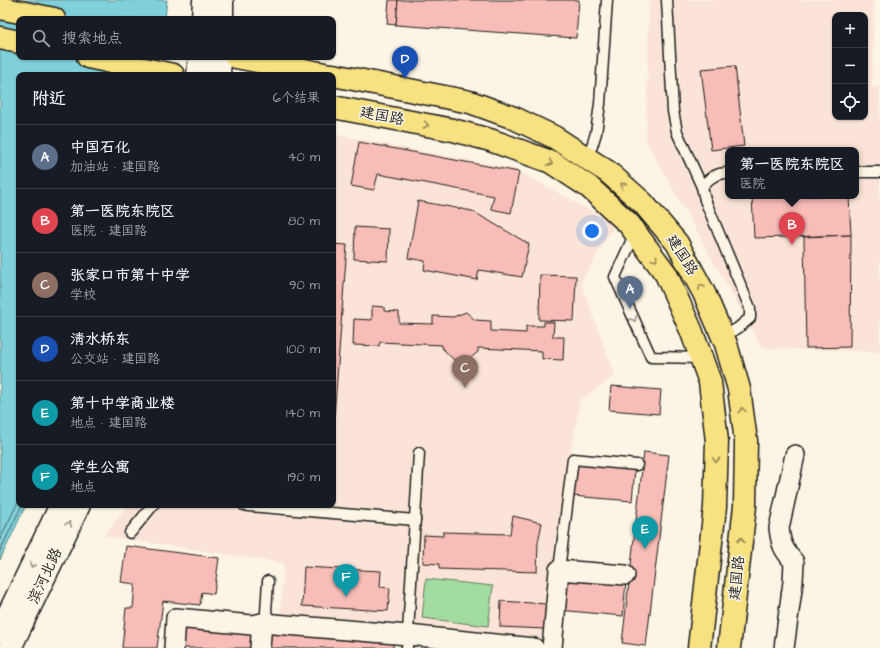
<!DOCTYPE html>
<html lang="zh">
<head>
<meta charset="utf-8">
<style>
  body { margin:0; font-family:"Architects Daughter","LXGW WenKai TC",sans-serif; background:#20242c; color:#f1f3f6 }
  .controls { position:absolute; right:12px; top:12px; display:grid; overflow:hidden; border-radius:8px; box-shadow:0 1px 3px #0004 }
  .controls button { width:36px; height:36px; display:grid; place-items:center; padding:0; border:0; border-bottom:1px solid #363941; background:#171b24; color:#f1f3f6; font:20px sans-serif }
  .you { position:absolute; left:592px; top:231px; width:14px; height:14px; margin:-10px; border:3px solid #fff; border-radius:50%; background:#1a73e8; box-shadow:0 0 0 6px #1a73e833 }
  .badge { display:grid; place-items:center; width:26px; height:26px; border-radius:50%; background:#919294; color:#fff; font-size:13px; font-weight:700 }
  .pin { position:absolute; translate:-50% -33px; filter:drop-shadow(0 1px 2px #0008) }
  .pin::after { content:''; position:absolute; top:21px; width:14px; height:12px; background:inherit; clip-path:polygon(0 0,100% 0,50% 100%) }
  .popup { position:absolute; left:725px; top:147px; width:134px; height:52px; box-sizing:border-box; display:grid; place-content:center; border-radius:8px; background:#171b24; filter:drop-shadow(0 1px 3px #0005); font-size:13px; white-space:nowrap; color:#9ea1a6 }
  .popup b { font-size:15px; color:#f1f3f6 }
  .popup::after { content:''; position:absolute; left:50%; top:100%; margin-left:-8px; border:8px solid transparent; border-top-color:#171b24 }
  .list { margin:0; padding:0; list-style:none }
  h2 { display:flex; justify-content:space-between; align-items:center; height:52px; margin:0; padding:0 16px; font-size:17px }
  h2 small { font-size:13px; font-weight:400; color:#9ea1a6 }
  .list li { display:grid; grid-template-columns:26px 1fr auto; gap:12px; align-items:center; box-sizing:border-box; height:64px; padding:0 16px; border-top:1px solid #363941 }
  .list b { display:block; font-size:15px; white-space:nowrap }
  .list p { margin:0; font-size:13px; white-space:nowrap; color:#9ea1a6 }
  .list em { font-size:13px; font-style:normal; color:#9ea1a6 }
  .icon { flex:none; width:22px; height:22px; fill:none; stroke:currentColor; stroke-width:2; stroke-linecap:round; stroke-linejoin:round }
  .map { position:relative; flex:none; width:880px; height:648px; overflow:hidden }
  .search { position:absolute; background:#171b24; box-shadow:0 1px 3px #0004; left:16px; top:16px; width:320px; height:44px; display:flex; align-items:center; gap:10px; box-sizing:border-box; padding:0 14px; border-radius:8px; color:#9ea1a6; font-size:15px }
  .panel { position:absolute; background:#171b24; box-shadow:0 1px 3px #0004; left:16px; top:72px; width:320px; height:436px; border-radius:8px }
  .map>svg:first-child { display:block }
</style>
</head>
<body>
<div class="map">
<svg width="880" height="648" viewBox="0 0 880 648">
  <rect width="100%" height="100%" fill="#fcf5e5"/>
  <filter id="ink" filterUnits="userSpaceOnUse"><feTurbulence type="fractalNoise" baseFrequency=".025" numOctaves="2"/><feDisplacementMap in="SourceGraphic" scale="8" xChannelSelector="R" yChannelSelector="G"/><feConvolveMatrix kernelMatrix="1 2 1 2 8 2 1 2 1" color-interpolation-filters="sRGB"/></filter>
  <g filter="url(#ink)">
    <!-- built -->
    <g fill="#fbe4d7" fill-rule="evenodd">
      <path d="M649,0H874L872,87H880V352L762,348L646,141ZM835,15H865V117H835ZM728,150H856V196H728Z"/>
      <polygon points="333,134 515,169 615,224 581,283 615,376 580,400 553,561 546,642 403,627 280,617 284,563 104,536 127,505 333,505"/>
    </g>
    <!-- green -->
    <polygon fill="#a3dca1" stroke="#607c5e" points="426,579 493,586 488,626 422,618"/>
    <!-- water -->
    <polygon fill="#7fd0da" stroke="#57888e" points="0,0 167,0 165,19 19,19 19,57 157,57 152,75 19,75 19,505 26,505 0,560"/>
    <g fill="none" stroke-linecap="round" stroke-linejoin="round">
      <!-- shore -->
      <g stroke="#446468" stroke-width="1">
        <polyline points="0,539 19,500"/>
        <polyline points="0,551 22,505"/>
      </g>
    </g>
    <!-- building -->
    <g fill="#f9bdb7" stroke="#1c1c1c">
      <polygon points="389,0 398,0 396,25 387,24"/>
      <polygon points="398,0 579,0 576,38 396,25"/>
      <polygon points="735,66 744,146 711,150 701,69"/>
      <polygon points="359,142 519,172 511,213 491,209 494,196 378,174 374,190 351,186"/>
      <polygon points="752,196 849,196 851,235 754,238"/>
      <polygon points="418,201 472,211 529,244 522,277 479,270 477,280 424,270 425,261 408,258"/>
      <polygon points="355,227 389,229 388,261 354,259"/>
      <polygon points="851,235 850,347 806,348 804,237"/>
      <polygon points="333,244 347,245 334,418 333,418"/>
      <polygon points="540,275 576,276 574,321 539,320"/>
      <polygon points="372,306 384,307 384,311 399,312 399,323 433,324 433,316 453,317 466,312 475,320 491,321 491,331 526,333 526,326 544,326 544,322 554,322 553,337 564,337 563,360 542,359 542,351 478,348 478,352 468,360 454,360 442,348 442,345 380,342 379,346 353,345 354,319 372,320"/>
      <polygon points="611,386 661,390 659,414 609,410"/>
      <polygon points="644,452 669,455 646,646 622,643"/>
      <polygon points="575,464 635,469 632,501 572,496"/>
      <polygon points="513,516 542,523 538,542 537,572 439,569 439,564 423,563 424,535 443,536 443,532 510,534"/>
      <polygon points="126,546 219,558 214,594 202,592 200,605 163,601 157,648 122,648 126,608 133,608 135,584 121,582"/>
      <polygon points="304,567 381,571 380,587 390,588 388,611 302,606"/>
      <polygon points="562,575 626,581 623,616 559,610"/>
      <polygon points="501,601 547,604 545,629 500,627"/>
      <polygon points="182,622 252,629 250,648 179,648"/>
      <polygon points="269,629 393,639 393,648 268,648"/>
    </g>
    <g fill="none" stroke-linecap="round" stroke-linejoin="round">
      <defs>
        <g id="lane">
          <polyline points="667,0 673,111 677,132 702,187"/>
          <polyline points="585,157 592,146 596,133 600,104 607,0"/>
          <polyline points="856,172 880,172"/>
          <polyline points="635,233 615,277 651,357 702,358"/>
          <path d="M723,337L738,328L750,318V308L705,200L702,187C709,178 716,173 728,173"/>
          <polyline points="244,505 248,506 415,520"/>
          <polyline points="130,533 153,505"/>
          <polyline points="559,570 573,459 637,465"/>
          <polyline points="268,581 266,612 270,623"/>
          <polyline points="407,648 419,453"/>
        </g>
        <g id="street">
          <polyline points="174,648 176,618 252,625 262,623 408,635 534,648"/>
          <polyline points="260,648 262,623"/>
          <polyline points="552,648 559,570 625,575"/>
          <path d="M784,648L793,582L794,562C783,549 781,545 779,528L795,455"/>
        </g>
        <g id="secondary">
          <polyline points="203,19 204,0"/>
          <polyline points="222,19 222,0"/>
          <polyline points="198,75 200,57"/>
          <polyline points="219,75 220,57"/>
          <polyline points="0,632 61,505"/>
          <polyline points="10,648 79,505"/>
        </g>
        <g id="primary">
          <polyline points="0,8 54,19"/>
          <polyline points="0,38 19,42"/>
          <polyline points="88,57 173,75"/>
          <polyline points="236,57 330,75"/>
          <polyline points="333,75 470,102 514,118 554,137 608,172 643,203 677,243 704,293 726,344 739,389 746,441 745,506 729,648"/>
          <polyline points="333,107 453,130 490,140 551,162 589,187 629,224 666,274 691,330 710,382 717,441 715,507 699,648"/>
        </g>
      </defs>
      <!-- lane casing -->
      <use href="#lane" stroke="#1c1c1c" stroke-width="13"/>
      <!-- street casing -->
      <use href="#street" stroke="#1c1c1c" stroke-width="22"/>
      <!-- secondary casing -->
      <use href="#secondary" stroke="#1c1c1c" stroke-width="25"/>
      <!-- primary casing -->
      <use href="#primary" stroke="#1c1c1c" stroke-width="25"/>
      <!-- lane -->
      <use href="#lane" stroke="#fcf5e5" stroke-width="10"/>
      <!-- street -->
      <use href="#street" stroke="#fcf5e5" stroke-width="19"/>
      <!-- secondary -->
      <use href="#secondary" stroke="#fcf5e5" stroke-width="22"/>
      <!-- primary -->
      <use href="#primary" stroke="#f8e181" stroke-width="22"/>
    </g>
    <!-- one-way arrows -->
    <defs><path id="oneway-chevron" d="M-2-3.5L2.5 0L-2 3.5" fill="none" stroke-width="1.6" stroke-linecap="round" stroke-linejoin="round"/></defs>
    <g stroke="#958854">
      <use href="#oneway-chevron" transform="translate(426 125) rotate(11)"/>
      <use href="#oneway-chevron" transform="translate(550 163) rotate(26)"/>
      <use href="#oneway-chevron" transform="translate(623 185) rotate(-138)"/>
      <use href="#oneway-chevron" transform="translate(655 259) rotate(53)"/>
      <use href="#oneway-chevron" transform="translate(701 287) rotate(-119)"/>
      <use href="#oneway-chevron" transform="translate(742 410) rotate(-98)"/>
      <use href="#oneway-chevron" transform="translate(716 460) rotate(92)"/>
      <use href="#oneway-chevron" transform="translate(741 540) rotate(-84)"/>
    </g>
    <g stroke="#97938b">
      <use href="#oneway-chevron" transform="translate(634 319) rotate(66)"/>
      <use href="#oneway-chevron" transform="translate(69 524) rotate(-65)"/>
      <use href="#oneway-chevron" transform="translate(32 565) rotate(116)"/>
    </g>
  </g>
  <g text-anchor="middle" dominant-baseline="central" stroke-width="3" stroke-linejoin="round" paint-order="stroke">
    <!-- street labels -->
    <g font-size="15" fill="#1c1c1c" stroke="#fcf5e5">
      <text transform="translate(382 116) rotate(11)">建国路</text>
      <text transform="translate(682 255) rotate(58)">建国路</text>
      <text transform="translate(45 576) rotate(-65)">滨河北路</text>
      <text transform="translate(737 578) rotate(-84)">建国路</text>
    </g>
  </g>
</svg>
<div class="controls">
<button>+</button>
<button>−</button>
<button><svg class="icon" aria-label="locate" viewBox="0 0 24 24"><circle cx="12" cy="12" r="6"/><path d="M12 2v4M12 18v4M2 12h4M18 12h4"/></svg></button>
</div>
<div class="you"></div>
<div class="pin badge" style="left:630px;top:309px;background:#5c6f8a">A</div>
<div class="pin badge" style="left:792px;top:245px;background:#e0444e">B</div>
<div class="popup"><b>第一医院东院区</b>医院</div>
<div class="pin badge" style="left:465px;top:388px;background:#8d6e63">C</div>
<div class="pin badge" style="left:405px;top:79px;background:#1a4fb4">D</div>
<div class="pin badge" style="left:645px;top:549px;background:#0f9aa8">E</div>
<div class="pin badge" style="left:346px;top:597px;background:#0f9aa8">F</div>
<div class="search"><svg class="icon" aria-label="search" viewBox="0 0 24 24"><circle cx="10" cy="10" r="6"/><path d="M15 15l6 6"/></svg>搜索地点</div>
<section class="panel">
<h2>附近<small>6个结果</small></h2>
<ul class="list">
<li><span class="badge" style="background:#5c6f8a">A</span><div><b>中国石化</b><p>加油站 · 建国路</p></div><em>40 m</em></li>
<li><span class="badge" style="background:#e0444e">B</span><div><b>第一医院东院区</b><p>医院 · 建国路</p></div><em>80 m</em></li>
<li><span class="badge" style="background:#8d6e63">C</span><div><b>张家口市第十中学</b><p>学校</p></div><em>90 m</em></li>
<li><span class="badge" style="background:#1a4fb4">D</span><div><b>清水桥东</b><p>公交站 · 建国路</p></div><em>100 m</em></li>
<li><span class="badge" style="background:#0f9aa8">E</span><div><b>第十中学商业楼</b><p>地点 · 建国路</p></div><em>140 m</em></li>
<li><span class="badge" style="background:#0f9aa8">F</span><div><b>学生公寓</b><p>地点</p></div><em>190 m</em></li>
</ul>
</section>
</div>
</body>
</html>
